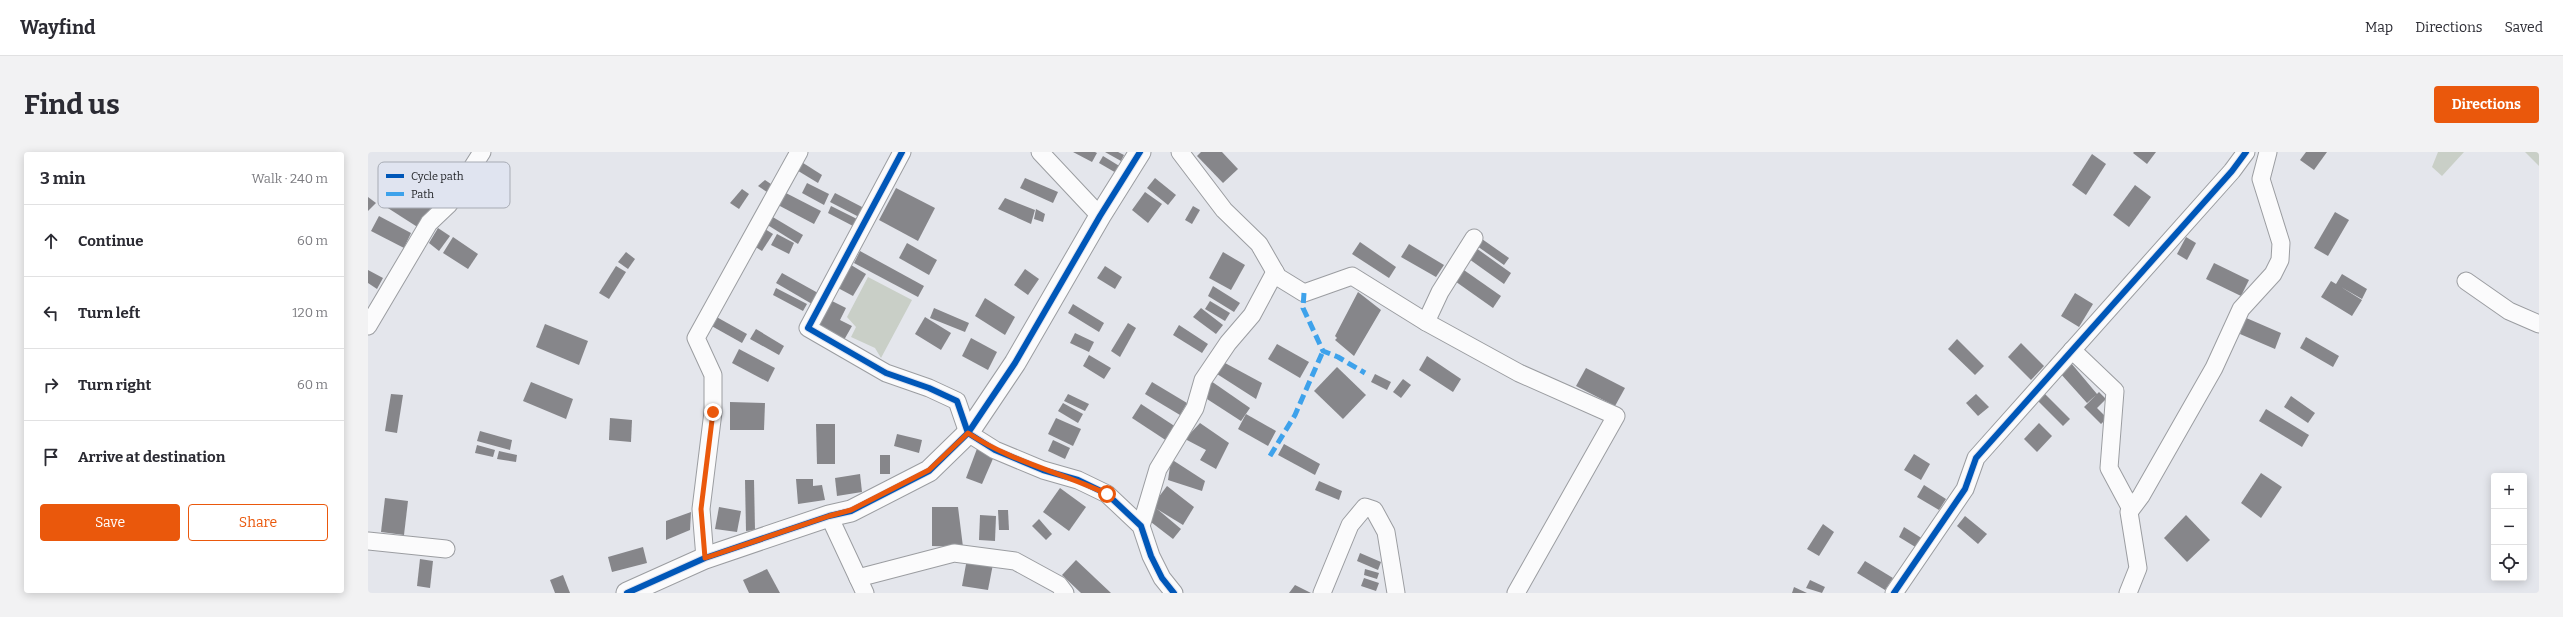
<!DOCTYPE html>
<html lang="en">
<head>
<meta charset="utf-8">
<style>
  body { margin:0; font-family:Bitter,serif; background:#f2f2f3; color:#2b2b33 }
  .controls { position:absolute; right:12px; bottom:12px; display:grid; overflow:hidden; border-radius:4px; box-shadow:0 2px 10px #0003 }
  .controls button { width:36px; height:36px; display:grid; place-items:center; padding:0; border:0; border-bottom:1px solid #e1e1e2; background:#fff; color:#2b2b33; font:20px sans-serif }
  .stop { position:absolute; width:12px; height:12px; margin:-9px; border:3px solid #ea580c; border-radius:50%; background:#fff }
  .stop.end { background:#ea580c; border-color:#fff; box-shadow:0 1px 4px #0008 }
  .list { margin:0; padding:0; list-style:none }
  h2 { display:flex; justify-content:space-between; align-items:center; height:52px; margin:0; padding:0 16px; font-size:17px }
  h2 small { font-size:13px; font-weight:400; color:#7c7c81 }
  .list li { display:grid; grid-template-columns:26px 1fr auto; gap:12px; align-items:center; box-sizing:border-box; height:72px; padding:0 16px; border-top:1px solid #e1e1e2 }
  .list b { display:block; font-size:15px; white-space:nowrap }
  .list em { font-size:13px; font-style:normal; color:#7c7c81 }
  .actions { display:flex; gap:8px; padding:12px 16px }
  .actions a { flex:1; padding:9px 0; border:1px solid #ea580c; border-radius:4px; text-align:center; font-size:14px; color:#ea580c }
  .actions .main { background:#ea580c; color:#fff }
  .icon { flex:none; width:22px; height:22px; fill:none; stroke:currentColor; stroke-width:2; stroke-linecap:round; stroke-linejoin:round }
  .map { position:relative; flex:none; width:2171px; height:441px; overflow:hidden; border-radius:4px }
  header { display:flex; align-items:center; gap:24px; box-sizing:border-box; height:56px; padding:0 20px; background:#fff; border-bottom:1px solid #e1e1e2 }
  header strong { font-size:19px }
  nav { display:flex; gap:22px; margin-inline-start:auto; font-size:14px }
  .intro { display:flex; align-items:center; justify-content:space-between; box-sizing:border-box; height:96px; padding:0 24px }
  h1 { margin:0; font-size:28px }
  .button { padding:10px 18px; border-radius:4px; background:#ea580c; color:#fff; font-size:14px; font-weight:700 }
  main { display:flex; gap:24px; padding:0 24px }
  aside { flex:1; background:#fff; border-radius:4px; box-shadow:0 2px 10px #0003 }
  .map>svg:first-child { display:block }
</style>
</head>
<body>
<header>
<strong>Wayfind</strong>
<nav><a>Map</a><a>Directions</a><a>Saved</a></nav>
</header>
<div class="intro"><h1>Find us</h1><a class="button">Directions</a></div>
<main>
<aside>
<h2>3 min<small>Walk · 240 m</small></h2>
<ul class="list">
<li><svg class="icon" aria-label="ahead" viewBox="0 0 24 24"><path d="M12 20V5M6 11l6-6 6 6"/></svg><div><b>Continue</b></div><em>60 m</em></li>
<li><svg class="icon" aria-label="left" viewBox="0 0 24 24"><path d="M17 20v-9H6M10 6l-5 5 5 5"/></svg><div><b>Turn left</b></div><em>120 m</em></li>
<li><svg class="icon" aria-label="right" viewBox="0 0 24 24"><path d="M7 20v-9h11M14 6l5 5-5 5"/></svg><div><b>Turn right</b></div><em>60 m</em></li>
<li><svg class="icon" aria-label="arrive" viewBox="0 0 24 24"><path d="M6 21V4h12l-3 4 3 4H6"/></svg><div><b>Arrive at destination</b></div></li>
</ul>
<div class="actions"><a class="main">Save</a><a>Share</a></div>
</aside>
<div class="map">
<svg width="2171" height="441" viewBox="0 0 2171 441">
  <rect width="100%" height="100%" fill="#e4e6ec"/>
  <!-- green -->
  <g fill="#c9cfc7">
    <polygon points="2070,0 2096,0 2074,24 2064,15"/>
    <polygon points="2157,0 2171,0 2171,14"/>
    <polygon points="500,125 544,148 513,206 507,196 483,185 488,175 479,165"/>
  </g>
  <!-- building -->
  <g fill="#86868a">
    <polygon points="705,0 727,0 729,1 724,10"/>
    <polygon points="737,0 750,0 756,3 753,9"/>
    <polygon points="833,0 854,0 870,17 855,31 829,4"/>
    <polygon points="1766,0 1788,0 1779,12 1765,1"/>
    <polygon points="1938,0 1959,0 1946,18 1932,8"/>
    <polygon points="1724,2 1738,12 1718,43 1704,33"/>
    <polygon points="735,4 753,15 750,22 731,11"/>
    <polygon points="432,9 454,23 450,31 427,17"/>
    <polygon points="657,26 690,40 685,51 652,36"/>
    <polygon points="787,26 808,43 800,53 779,36"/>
    <polygon points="397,28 403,32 399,40 390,34"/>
    <polygon points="439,31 461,42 456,53 434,41"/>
    <polygon points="23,32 63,56 51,76 12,51"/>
    <polygon points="1767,33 1783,45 1761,75 1745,63"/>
    <polygon points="528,36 567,56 550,89 511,68"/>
    <polygon points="374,37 381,42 371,57 362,51"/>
    <polygon points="416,40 453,59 446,72 410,53"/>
    <polygon points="777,40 794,52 780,71 764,58"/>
    <polygon points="467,41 496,56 491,65 462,50"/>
    <polygon points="0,45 8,51 0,59"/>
    <polygon points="637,46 667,58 663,72 630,57"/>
    <polygon points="463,54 489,67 485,74 460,61"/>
    <polygon points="825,54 832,58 824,72 817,68"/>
    <polygon points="668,57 677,62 675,70 666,67"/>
    <polygon points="1967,60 1981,68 1960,104 1946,96"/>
    <polygon points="11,64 43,81 36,96 3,79"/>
    <polygon points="403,64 435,83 430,92 398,72"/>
    <polygon points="70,76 82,84 71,99 61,91"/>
    <polygon points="397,77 405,82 394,99 386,94"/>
    <polygon points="409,82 426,91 421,102 403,93"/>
    <polygon points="85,85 110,102 100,117 75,101"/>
    <polygon points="1818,85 1828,91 1819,108 1809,102"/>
    <polygon points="1114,87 1141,106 1136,113 1109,94"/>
    <polygon points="992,90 1028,115 1021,126 984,102"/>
    <polygon points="539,91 569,108 561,123 531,106"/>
    <polygon points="1041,92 1076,113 1068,125 1033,105"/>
    <polygon points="1108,96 1143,121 1136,132 1101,107"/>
    <polygon points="492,99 556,134 550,145 486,111"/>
    <polygon points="258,100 267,107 260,117 250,110"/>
    <polygon points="855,100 877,113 863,138 841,126"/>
    <polygon points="1846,111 1881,128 1873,144 1838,127"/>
    <polygon points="483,113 498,122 485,144 470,136"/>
    <polygon points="248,114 258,120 241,147 231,141"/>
    <polygon points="737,114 754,125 747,137 729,126"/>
    <polygon points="1093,116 1133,144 1125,156 1084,127"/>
    <polygon points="657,117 671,127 660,143 646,133"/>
    <polygon points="0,118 15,126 9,137 0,131"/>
    <polygon points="414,121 450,141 444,152 408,131"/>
    <polygon points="1974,122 1999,137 1994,147 1973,135 1994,148 1984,164 1953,145 1963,129 1968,132"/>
    <polygon points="845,134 872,151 866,160 840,144"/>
    <polygon points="408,136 439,152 435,159 405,143"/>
    <polygon points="990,140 1013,158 986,204 967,188 969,186 967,184"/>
    <polygon points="1707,141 1725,152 1711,175 1693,164"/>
    <polygon points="617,146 647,165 637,183 607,164"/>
    <polygon points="462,148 478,156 472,168 484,174 476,188 449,173"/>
    <polygon points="842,149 862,161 857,169 837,157"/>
    <polygon points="705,152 736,171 731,180 700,161"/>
    <polygon points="566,156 601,171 597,180 562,166"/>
    <polygon points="833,156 855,173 848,182 825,165"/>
    <polygon points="345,163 379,182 374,191 340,172"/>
    <polygon points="557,165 583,181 573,198 547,182"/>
    <polygon points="1876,165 1913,181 1907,197 1872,182"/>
    <polygon points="760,171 768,176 752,205 743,199"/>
    <polygon points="177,172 220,189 211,213 168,195"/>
    <polygon points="811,173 840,192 834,201 805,183"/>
    <polygon points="388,177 416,194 411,203 382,187"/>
    <polygon points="707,181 726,190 721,200 702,191"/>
    <polygon points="1938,185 1971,204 1965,215 1932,196"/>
    <polygon points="603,186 629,200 620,218 594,204"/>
    <polygon points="1589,187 1616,214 1607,223 1580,197"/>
    <polygon points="1653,191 1676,214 1663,228 1640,205"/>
    <polygon points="909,192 941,210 932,226 900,207"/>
    <polygon points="371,197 407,216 400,230 364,211"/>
    <polygon points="721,203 743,216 736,227 715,214"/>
    <polygon points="1059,204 1093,227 1085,240 1051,218"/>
    <polygon points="857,211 894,231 888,247 849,222"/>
    <polygon points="1703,211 1729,242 1731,240 1738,247 1729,256 1739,266 1733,272 1716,255 1728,243 1719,251 1692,221"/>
    <polygon points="969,215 998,243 975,267 946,239"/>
    <polygon points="1218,216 1257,236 1247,254 1208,234"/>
    <polygon points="1007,222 1023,230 1019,238 1003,230"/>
    <polygon points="1035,227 1043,233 1033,246 1025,240"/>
    <polygon points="843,229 882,256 873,269 839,247"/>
    <polygon points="163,230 205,247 198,267 155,249"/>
    <polygon points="784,230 819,251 812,263 777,242"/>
    <polygon points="1675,240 1702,267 1695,274 1668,247"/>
    <polygon points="23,242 35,243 29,281 17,279"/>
    <polygon points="700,242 721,252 717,259 696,249"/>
    <polygon points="1608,242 1621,255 1610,264 1598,251"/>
    <polygon points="1923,244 1947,261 1940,271 1916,255"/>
    <polygon points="362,250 397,251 396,278 362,278"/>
    <polygon points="695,251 715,262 710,271 690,259"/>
    <polygon points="773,252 808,275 799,289 764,266"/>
    <polygon points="1898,257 1941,283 1934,295 1891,269"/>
    <polygon points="878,262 908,279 900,294 870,277"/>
    <polygon points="242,266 264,268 263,290 241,288"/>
    <polygon points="688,266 713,277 705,294 680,282"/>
    <polygon points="832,271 861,291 848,317 832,308 838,298 817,287"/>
    <polygon points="1671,271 1684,284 1669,300 1656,287"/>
    <polygon points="448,272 467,272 467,312 449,312"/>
    <polygon points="112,279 144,288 142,298 109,289"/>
    <polygon points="529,282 554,288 551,301 526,294"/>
    <polygon points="685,288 702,296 697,307 680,299"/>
    <polygon points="916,292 952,312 947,323 910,303"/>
    <polygon points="109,293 127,298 125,305 107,301"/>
    <polygon points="610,294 627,302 614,332 598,326"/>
    <polygon points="131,299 149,303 148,310 129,307"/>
    <polygon points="1546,302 1562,312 1553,328 1536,318"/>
    <rect x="512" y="303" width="10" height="19"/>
    <polygon points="803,307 837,329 834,339 800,328"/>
    <polygon points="1893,321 1914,335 1893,366 1873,351"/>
    <polygon points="492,322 494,340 469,344 467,326"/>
    <polygon points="428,327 445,327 445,334 454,333 457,348 430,352"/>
    <polygon points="377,328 386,328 387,378 378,379"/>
    <polygon points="951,329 974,339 971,348 947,338"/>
    <polygon points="1556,333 1578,347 1571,358 1549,345"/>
    <polygon points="799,334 826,355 815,373 784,354"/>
    <polygon points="692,336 718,355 701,379 675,360"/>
    <polygon points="17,346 40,349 36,383 13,380"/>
    <polygon points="351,355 373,359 369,380 347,377"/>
    <polygon points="564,355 590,355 595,395 564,394"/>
    <polygon points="788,356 813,377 805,387 779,367"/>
    <polygon points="630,358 640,358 641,378 631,378"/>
    <polygon points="323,360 322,378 298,388 298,369"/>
    <polygon points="612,363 628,364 627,389 611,388"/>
    <polygon points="1818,363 1842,388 1819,410 1796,386"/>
    <polygon points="1597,364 1619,382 1610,392 1589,374"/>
    <polygon points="671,367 684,382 678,388 664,374"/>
    <polygon points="1455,372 1466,380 1451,404 1439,397"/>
    <polygon points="1536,375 1555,387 1549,396 1531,385"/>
    <polygon points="275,395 279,411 244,420 240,405"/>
    <polygon points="992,401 1013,410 1010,418 989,409"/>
    <polygon points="52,407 65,409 62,436 49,434"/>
    <polygon points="599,407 625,412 620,438 594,434"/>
    <polygon points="708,408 743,441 713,441 694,423"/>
    <polygon points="1497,409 1525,426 1517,438 1489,421"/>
    <polygon points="399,417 412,441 381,441 375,428"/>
    <polygon points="997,417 1011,421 1009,427 996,423"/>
    <polygon points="195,423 202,441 187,441 182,428"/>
    <polygon points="996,426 1011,431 1008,439 993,434"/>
    <polygon points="1442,428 1457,435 1454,441 1438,436"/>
    <polygon points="927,433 943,441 921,441"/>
    <polygon points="1426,435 1439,441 1424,441"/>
  </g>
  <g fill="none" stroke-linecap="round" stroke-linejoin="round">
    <defs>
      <g id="minor">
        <polyline points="534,0 440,176 518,221 561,236 589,249 600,281 627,298 675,318 710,328 739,342 773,374 783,404 794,426 806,441"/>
        <polyline points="672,0 732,64"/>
        <polyline points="812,0 856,58 891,92 910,125 936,141 984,124 1058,170 1072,140 1106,86"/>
        <polyline points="2098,129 2141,159 2171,172"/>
        <polyline points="1058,170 1151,221 1248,264 1148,441"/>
        <polyline points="0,174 61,71 81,52 114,0"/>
        <polyline points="1704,198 1747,239 1741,316 1763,357"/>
        <polyline points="461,364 497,441"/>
        <polyline points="773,374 790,317 827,256 835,228 860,191 884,163 907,120"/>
        <polyline points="0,389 78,397"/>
        <polyline points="337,406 333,357 345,260 345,223 328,186 431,0"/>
        <polyline points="490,426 586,401 647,409 691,433 697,441"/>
        <polyline points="954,441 982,373 997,355 1006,358 1018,380 1028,441"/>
        <polyline points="1526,441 1597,337 1608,306 1864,19 1878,0"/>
        <polyline points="1760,441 1770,416 1761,360 1773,344 1846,216 1873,157 1905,122 1912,108 1913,91 1893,27 1900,0"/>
      </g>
      <polyline id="tertiary" points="259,441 337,406 461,364 483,359 561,319 600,281 647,211 732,64 772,0"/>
    </defs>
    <!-- minor casing -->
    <use href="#minor" stroke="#9b9da1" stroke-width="19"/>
    <!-- tertiary casing -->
    <use href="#tertiary" stroke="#9b9da1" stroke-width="23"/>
    <!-- minor -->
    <use href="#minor" stroke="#fbfbfc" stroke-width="17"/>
    <!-- tertiary -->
    <use href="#tertiary" stroke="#fbfbfc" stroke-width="21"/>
    <!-- quiet -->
    <g stroke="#3ea2eb" stroke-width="5" stroke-dasharray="10 5" stroke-linecap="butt">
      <polyline points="936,141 935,156 955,199 970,205 997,221"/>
      <polyline points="902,304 927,263 955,199"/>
    </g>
    <defs>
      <g id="cycleway">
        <polyline points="534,0 440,176 518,221 561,236 589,249 600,281 627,298 675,318 710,328 739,342 773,374 783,404 794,426 806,441"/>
        <polyline points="259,441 337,406 461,364 483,359 561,319 600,281 647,211 732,64 772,0"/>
        <polyline points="1526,441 1597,337 1608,306 1864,19 1878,0"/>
      </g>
    </defs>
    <!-- cycleway casing -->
    <use href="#cycleway" stroke="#e0e4f0" stroke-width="8"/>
    <!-- cycleway -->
    <use href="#cycleway" stroke="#0057b8" stroke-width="6"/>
  </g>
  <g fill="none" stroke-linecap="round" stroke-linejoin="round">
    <!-- route -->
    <path stroke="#ea580c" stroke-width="5" d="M345,260L333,357L337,406L461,364L483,358L561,318L600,281C646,311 690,319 739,342"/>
  </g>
  <!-- legend -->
  <rect x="10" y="10" width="132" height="46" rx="6" fill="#e0e4f0" stroke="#a7abb4" stroke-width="1"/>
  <rect x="18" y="22" width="18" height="4" fill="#0057b8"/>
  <rect x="18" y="40" width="18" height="4" fill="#3ea2eb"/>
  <g font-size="11" fill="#232529">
    <text x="43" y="28">Cycle path</text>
    <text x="43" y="46">Path</text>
  </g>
</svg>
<div class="controls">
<button>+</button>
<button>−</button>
<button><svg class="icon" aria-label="locate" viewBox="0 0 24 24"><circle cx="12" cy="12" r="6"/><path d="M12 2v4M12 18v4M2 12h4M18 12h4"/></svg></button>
</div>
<div class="stop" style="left:739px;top:342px"></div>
<div class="stop end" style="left:345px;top:260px"></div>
</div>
</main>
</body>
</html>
